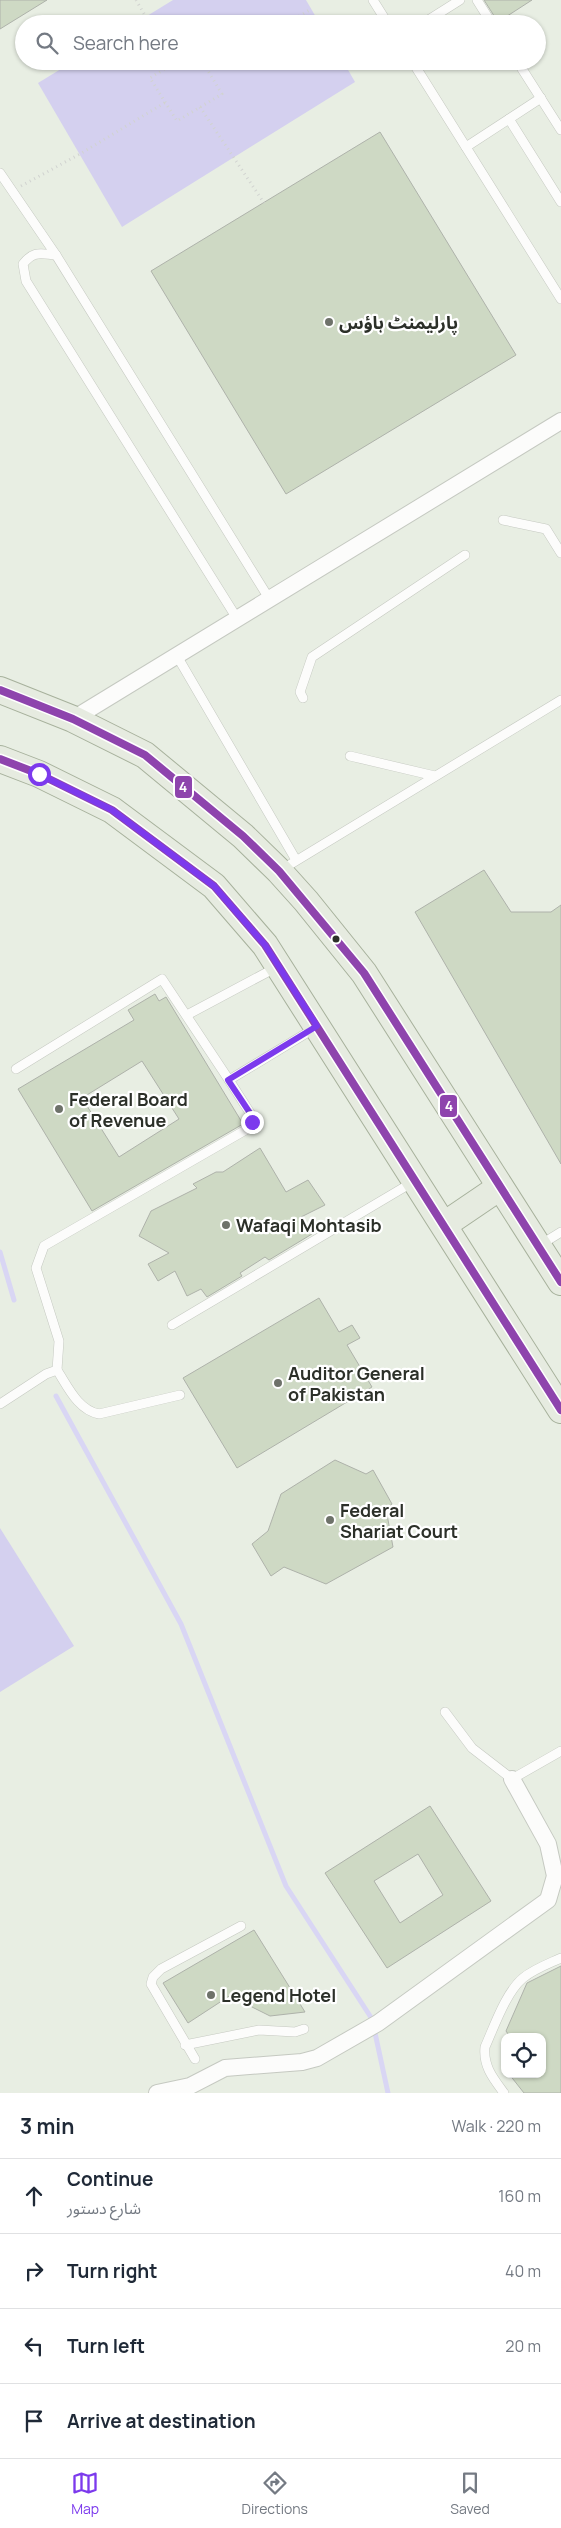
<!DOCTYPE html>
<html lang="en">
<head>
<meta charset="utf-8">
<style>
  body { margin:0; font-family:Manrope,"Noto Sans Arabic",sans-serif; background:#f2f2f3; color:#1f2937 }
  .controls { position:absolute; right:15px; bottom:15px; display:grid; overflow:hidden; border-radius:10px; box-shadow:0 1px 4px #0004 }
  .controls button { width:45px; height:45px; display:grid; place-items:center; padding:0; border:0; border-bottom:1px solid #e0e1e3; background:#fff; color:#1f2937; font:25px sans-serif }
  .stop { position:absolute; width:15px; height:15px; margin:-11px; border:4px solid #7c3aed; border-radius:50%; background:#fff }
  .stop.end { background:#7c3aed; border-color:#fff; box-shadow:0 1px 5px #0008 }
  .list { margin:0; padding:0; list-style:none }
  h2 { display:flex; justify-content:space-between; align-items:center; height:65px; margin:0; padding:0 20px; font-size:21px }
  h2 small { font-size:16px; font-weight:400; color:#747a83 }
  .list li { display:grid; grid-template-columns:32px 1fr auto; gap:15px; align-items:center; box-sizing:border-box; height:75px; padding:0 20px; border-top:1px solid #e0e1e3 }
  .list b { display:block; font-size:19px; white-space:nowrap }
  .list p { margin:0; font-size:16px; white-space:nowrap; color:#747a83 }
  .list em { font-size:16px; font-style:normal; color:#747a83 }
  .icon { flex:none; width:28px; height:28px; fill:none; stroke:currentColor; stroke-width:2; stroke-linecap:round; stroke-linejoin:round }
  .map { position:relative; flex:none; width:561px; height:2093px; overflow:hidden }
  .search { position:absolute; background:#fff; box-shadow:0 1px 4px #0004; left:15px; right:15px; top:15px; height:55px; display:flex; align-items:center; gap:12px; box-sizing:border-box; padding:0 18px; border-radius:28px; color:#747a83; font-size:19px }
  .sheet { height:365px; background:#fff }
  nav { display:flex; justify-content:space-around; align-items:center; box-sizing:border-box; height:70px; border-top:1px solid #e0e1e3; background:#fff; font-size:14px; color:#747a83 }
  nav a { display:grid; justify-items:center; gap:2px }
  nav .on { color:#7c3aed }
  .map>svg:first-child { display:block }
</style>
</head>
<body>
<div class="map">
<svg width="561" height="2093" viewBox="0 0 561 2093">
  <rect width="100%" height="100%" fill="#e8eee3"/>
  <!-- green -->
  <g fill="#d4d0ef">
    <polygon points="173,0 306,0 320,24 134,24"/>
    <polygon points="74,61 343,61 355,82 122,227 38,83"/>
    <polygon points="0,1528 74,1646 0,1692"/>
  </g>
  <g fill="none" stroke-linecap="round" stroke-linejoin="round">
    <!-- stream -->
    <g stroke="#d9d6f4" stroke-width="5">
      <polyline points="0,1252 14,1300"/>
      <polyline points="56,1396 181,1624 286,1886 372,2019 388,2093"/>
    </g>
  </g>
  <!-- building -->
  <g fill="#ced9c4" stroke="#aeb2aa" fill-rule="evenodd">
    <polygon points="0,0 47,0 0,29"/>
    <polygon points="484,0 532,0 498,22"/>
    <polygon points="380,132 516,355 286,494 151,271"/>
    <polygon points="484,870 511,912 551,912 561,905 561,1164 415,912"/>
    <path d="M155,994L159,1001L166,997L243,1124L92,1211L18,1089L134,1020L128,1010ZM142,1061L179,1119L119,1157L82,1098Z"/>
    <polygon points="260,1148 286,1192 308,1180 325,1205 301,1217 312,1234 269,1260 265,1257 240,1273 242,1276 207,1297 201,1289 187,1296 175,1271 158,1281 148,1264 169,1253 139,1236 151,1211 197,1188 193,1184 216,1172 223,1172"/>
    <polygon points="319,1298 339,1332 352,1325 360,1338 347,1345 372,1387 237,1468 183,1378"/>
    <polygon points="335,1460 366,1474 373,1470 392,1504 386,1509 393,1547 326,1584 284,1567 271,1576 252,1544 268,1531 281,1494"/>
    <path d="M430,1806L491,1901L387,1968L325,1873ZM418,1854L443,1895L400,1923L374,1881Z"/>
    <polygon points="254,1930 305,2012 270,2016 252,2007 234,1993 188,2023 163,1983"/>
    <polygon points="561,1966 561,2093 524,2093 509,2074 542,2074 542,2037 510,2037 506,2031 527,1983"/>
  </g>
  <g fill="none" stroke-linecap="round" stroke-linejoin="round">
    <defs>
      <g id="service">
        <polyline points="373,0 388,24"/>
        <polyline points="477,0 492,24"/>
        <polyline points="422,24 460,0"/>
        <polyline points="412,61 561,299"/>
        <polyline points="517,61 561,130"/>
        <polyline points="509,119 561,202"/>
        <polyline points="466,147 541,98"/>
        <polyline points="0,173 56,255 270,600"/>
        <path d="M56,255C41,254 34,250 23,264L26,281L238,620"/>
        <polyline points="503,520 546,529 561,553"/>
        <polyline points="177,656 296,860"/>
        <polyline points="303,698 300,692 312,657 465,555"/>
        <polyline points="350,756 435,776"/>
        <polyline points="281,870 561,700"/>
        <polyline points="187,1015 277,967"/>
        <polyline points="16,1069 162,979 229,1080 315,1028"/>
        <polyline points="540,1245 561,1232"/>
        <polyline points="172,1325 413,1182"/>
        <polyline points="57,1370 59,1341 36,1268 44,1246 249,1128 252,1116 229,1080"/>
        <path d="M0,1404L46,1374L57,1370C68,1387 78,1410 99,1414L180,1395"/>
        <polyline points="445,1712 472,1748 512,1779 561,1751"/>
        <polyline points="185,2045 259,2030 295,2032 304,2029"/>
        <polyline points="195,2059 151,1984 153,1977 161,1969 241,1926"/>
        <path d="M504,2093C493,2078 483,2066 485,2047C494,2027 506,1992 523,1978C534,1969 548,1964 561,1958"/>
      </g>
      <g id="minor">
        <polyline points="73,719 561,421"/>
        <polyline points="157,2093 190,2086 225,2068 302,2062 317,2058 378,2023 548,1900 555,1876 548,1844 512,1779"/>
      </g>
      <g id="primary">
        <polyline points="0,690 73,719 145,755 243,836 279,871 306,901 364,973 561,1282"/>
        <polyline points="0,759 39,774 112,810 214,886 265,945 561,1410"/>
        <polyline points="444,1225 500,1187"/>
      </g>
    </defs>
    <!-- service casing -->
    <use href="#service" stroke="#c5c9c1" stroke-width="10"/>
    <!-- minor casing -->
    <use href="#minor" stroke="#c5c9c1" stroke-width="18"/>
    <!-- primary casing -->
    <use href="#primary" stroke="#a7b19c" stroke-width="28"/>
    <!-- path -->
    <g stroke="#d1d3d0" stroke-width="3" stroke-dasharray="1 4" stroke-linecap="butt">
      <polyline points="136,0 150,24"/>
      <polyline points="286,24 311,9"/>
      <polyline points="177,61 150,78 177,121 222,94 202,61"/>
      <polyline points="207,69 221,61"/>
      <polyline points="200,107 264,203"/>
      <polyline points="21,186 80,154 166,102"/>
    </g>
    <!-- service -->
    <use href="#service" stroke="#fcfcfb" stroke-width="9"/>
    <!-- minor -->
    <use href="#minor" stroke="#fcfcfb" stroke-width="16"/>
    <!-- primary -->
    <use href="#primary" stroke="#e6ebe0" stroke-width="26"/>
    <defs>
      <g id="bus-1">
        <polyline points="0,690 73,719 145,755 243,836 279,871 364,973 561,1282"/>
        <polyline points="0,759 39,774 112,810 214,886 265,945 561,1410"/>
      </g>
    </defs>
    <!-- bus-1 casing -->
    <use href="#bus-1" stroke="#fff" stroke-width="11"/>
    <!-- bus-1 -->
    <use href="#bus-1" stroke="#8e44ad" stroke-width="8"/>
  </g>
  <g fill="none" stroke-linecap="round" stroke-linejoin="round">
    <!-- route -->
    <polyline stroke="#7c3aed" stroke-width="6" points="39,774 112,810 214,886 265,945 317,1026 228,1080 252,1116 252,1122"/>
  </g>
  <!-- markers -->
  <g fill="#6e726a" stroke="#fff" stroke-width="2">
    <circle cx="329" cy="322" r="5"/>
    <circle cx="59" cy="1109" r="5"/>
    <circle cx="226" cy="1225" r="5"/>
    <circle cx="278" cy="1383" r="5"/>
    <circle cx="330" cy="1520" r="5"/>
    <circle cx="211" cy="1995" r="5"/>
  </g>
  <circle fill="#2c3029" stroke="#fff" stroke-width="2" cx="336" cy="939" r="4.5"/>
  <g text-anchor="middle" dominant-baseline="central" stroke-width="4.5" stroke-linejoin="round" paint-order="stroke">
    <!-- poi labels -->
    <g font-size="18" font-weight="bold" fill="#2c3029" stroke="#fff" text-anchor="start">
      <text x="339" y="322">پارلیمنٹ ہاؤس</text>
      <text x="69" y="1099">Federal Board<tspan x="69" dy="21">of Revenue</tspan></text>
      <text x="236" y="1225">Wafaqi Mohtasib</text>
      <text x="288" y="1373">Auditor General<tspan x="288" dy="21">of Pakistan</tspan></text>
      <text x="340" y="1510">Federal<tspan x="340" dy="21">Shariat Court</tspan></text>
      <text x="221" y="1995">Legend Hotel</text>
    </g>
  </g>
  <g stroke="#fff" stroke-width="2">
    <rect x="174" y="775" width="19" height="24" rx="5" fill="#8e44ad"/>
    <rect x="439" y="1094" width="19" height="24" rx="5" fill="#8e44ad"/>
  </g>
  <g font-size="14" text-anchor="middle" font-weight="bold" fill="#fff">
    <text x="183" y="792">4</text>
    <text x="449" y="1111">4</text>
  </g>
</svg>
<div class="controls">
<button><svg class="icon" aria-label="locate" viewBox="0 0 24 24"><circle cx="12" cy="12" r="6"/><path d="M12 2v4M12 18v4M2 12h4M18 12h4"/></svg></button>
</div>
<div class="stop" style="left:39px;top:774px"></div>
<div class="stop end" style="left:252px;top:1122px"></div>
<div class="search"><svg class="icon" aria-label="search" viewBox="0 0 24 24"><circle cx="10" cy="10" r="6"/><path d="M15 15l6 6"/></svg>Search here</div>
</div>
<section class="sheet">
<h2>3 min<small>Walk · 220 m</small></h2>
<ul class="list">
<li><svg class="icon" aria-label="ahead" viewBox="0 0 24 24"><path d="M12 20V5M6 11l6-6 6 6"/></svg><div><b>Continue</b><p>شارع دستور</p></div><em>160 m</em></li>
<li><svg class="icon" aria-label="right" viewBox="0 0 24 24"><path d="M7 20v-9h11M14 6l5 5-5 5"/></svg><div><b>Turn right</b></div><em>40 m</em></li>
<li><svg class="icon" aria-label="left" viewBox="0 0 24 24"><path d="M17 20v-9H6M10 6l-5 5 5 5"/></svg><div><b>Turn left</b></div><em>20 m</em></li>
<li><svg class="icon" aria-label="arrive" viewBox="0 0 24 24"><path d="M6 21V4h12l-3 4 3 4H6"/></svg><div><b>Arrive at destination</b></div></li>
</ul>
</section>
<nav>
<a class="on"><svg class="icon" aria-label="map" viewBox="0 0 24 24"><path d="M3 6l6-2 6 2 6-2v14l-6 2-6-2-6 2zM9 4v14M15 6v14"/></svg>Map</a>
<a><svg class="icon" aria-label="directions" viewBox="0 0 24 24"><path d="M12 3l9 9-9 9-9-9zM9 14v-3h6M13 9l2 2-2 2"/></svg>Directions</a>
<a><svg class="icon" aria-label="saved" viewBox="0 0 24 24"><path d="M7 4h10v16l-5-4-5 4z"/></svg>Saved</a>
</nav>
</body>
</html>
